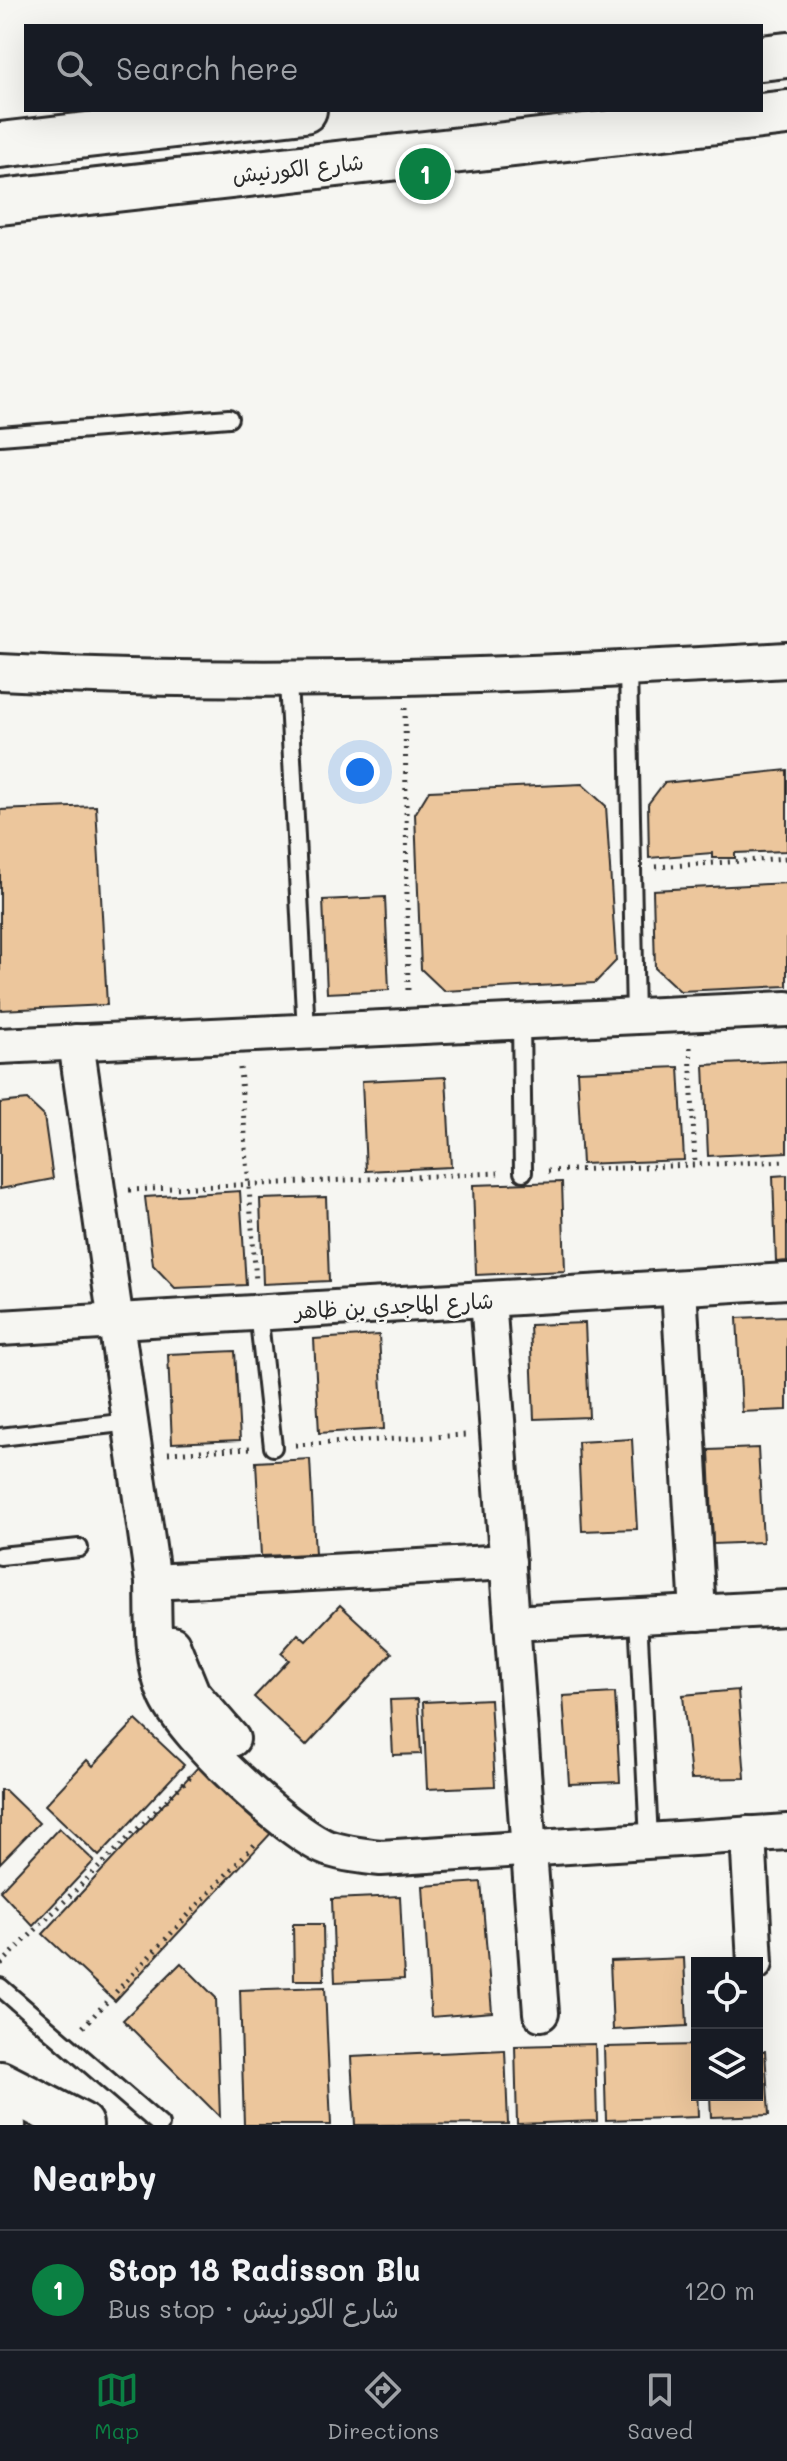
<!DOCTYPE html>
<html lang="en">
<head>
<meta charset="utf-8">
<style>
  body { margin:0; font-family:Mali,"Playpen Sans Arabic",sans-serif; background:#242831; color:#f1f3f6 }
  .controls { position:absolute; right:24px; bottom:24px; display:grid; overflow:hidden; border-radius:0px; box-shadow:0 8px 32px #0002 }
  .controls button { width:72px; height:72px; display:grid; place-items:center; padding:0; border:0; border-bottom:2px solid #363941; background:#171b24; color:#f1f3f6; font:40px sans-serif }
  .you { position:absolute; left:360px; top:772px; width:28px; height:28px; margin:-20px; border:6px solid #fff; border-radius:50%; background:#1a73e8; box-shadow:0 0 0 12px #1a73e833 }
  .badge { display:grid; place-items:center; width:52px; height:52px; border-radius:50%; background:#0b8043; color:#fff; font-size:26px; font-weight:700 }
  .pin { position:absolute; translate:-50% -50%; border:4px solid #fff; box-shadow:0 2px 8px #0006 }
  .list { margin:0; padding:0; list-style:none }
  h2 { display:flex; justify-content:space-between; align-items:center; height:104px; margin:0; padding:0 32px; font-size:34px }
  h2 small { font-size:26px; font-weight:400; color:#9ea1a6 }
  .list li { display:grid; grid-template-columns:52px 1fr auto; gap:24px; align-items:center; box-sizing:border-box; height:120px; padding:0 32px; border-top:2px solid #363941 }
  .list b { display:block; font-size:30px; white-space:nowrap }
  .list p { margin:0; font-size:26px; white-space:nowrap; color:#9ea1a6 }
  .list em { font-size:26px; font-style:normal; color:#9ea1a6 }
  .icon { flex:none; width:44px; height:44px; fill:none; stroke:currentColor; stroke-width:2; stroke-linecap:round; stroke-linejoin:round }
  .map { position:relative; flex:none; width:787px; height:2125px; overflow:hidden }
  .search { position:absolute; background:#171b24; box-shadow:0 8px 32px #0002; left:24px; right:24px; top:24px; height:88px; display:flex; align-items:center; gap:20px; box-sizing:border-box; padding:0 28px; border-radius:0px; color:#9ea1a6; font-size:30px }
  .sheet { height:224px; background:#171b24 }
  nav { display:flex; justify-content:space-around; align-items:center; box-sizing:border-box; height:112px; border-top:2px solid #363941; background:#171b24; font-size:22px; color:#9ea1a6 }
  nav a { display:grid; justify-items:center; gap:4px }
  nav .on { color:#0b8043 }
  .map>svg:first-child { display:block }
</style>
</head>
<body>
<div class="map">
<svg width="787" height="2125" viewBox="0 0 787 2125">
  <rect width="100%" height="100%" fill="#f6f6f2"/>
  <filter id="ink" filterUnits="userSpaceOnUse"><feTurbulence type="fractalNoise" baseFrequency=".0125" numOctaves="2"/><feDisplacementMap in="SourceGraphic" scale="16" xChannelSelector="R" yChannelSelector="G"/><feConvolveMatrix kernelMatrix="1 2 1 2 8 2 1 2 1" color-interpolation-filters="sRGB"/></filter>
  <g filter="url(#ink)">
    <!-- building -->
    <g fill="#ecc69c" stroke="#2b2b2b" stroke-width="2">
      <polygon points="787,770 787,851 735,853 735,858 712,858 712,853 649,858 648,804 664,783"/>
      <polygon points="582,784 606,806 616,961 595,983 444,991 421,969 415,814 429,791"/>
      <polygon points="96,806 107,1005 0,1010 0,810"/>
      <polygon points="787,883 787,986 680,991 655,968 653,890"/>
      <polygon points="385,897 389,990 327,993 323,900"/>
      <polygon points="787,1061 787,1152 708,1156 704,1065"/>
      <polygon points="679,1067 684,1160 582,1164 577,1071"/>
      <polygon points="446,1077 451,1167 366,1171 362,1081"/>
      <polygon points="27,1100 44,1116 53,1179 0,1189 0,1103"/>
      <polygon points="787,1175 787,1261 776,1262 773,1176"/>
      <polygon points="562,1182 565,1271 476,1275 473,1185"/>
      <polygon points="240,1191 246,1285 175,1288 153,1265 145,1197"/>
      <polygon points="326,1197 329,1281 263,1284 260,1199"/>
      <polygon points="787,1316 787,1410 742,1412 737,1318"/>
      <polygon points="585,1323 589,1417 534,1419 530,1325"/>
      <polygon points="379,1335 384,1429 319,1433 314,1339"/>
      <polygon points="235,1351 240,1440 172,1443 168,1354"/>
      <polygon points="632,1439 637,1529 582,1531 578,1442"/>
      <polygon points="758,1448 763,1542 713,1544 709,1450"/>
      <polygon points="310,1459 315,1554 261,1556 256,1462"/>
      <polygon points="340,1605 392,1653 306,1746 254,1697 289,1660 281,1653 298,1634 306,1641"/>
      <polygon points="738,1690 745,1778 691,1779 683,1695"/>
      <polygon points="615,1693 620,1782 569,1784 563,1696"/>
      <polygon points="418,1699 421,1754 393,1755 390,1700"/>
      <polygon points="490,1699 495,1786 427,1789 423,1702"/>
      <polygon points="136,1720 184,1765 99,1856 45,1805 87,1760 93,1766"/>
      <polygon points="201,1764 273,1831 115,2001 43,1934"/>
      <polygon points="0,1790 5,1790 39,1823 0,1863"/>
      <polygon points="59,1828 94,1861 33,1926 0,1891"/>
      <polygon points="481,1882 492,2012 431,2017 423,1886"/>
      <polygon points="400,1896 404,1979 335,1982 332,1899"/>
      <polygon points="293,1924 323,1924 324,1980 294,1980"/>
      <polygon points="684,1958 687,2026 613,2030 610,1961"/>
      <polygon points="181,1963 216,1998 220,2117 123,2020"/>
      <polygon points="325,1987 331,2125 244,2125 240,1990"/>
      <polygon points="595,2044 597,2121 517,2124 515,2046"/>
      <polygon points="696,2045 698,2117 606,2120 604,2047"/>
      <polygon points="505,2050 508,2124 355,2125 351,2057"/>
      <polygon points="757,2051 765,2051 769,2115 711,2117 710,2095 757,2095"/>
    </g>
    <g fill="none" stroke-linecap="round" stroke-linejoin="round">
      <defs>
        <g id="service">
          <polyline points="0,436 229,418"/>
          <polyline points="628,669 635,1017"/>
          <polyline points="288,681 306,1032"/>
          <polyline points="521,1021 523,1172"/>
          <polyline points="258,1312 273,1447"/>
          <polyline points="0,1437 130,1422"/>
          <polyline points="0,1556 79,1548"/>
          <polyline points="638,1616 649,1840"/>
          <polyline points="0,1987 160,2125"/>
        </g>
        <g id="minor">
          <path d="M0,672C263,686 525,676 787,660"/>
          <path d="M76,1042L153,1582C154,1620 151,1662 167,1697C185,1736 287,1832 327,1848C345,1854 363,1856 381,1858L787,1832"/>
          <polyline points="0,1046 787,1009"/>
          <polyline points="679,1288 698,1613"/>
          <polyline points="488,1299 541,2013"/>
          <polyline points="0,1328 787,1281"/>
          <polyline points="153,1582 508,1562"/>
          <polyline points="512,1623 787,1608"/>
          <polyline points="172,1644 192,1693 232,1739"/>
          <polyline points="748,1834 755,1963"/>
        </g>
        <g id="secondary">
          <polyline points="761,58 787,55"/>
          <polyline points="0,145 304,110"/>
          <polyline points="0,202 787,113"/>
          <polyline points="0,2114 3,2125"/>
        </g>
        <polyline id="primary" points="0,2084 80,2125"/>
      </defs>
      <!-- service casing -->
      <use href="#service" stroke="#2b2b2b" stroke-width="22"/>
      <!-- minor casing -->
      <use href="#minor" stroke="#2b2b2b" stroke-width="40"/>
      <!-- secondary casing -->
      <use href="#secondary" stroke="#2b2b2b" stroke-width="50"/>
      <!-- primary casing -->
      <use href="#primary" stroke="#2b2b2b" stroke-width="50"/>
      <!-- path -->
      <g stroke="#2b2b2b" stroke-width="5" stroke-dasharray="2 6" stroke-linecap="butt">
        <polyline points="405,708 408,994"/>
        <polyline points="656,867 787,858"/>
        <polyline points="690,1047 695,1165"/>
        <polyline points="240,1068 256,1281"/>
        <polyline points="548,1171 787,1161"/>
        <polyline points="129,1190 498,1173"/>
        <polyline points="295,1445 465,1435"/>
        <polyline points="168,1453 250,1448"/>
        <polyline points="1,1964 190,1777"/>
        <polyline points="83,2027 257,1842"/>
      </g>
      <!-- service -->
      <use href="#service" stroke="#f6f6f2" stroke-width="16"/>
      <!-- minor -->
      <use href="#minor" stroke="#f6f6f2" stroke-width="34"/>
      <!-- secondary -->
      <use href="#secondary" stroke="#f6f6f2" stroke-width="44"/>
      <!-- primary -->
      <use href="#primary" stroke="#f6f6f2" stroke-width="44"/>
    </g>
  </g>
  <g text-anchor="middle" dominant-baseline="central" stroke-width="6" stroke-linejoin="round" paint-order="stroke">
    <!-- street labels -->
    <g font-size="22" fill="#2b2b2b" stroke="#f6f6f2">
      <text transform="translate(298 168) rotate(-6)">شارع الكورنيش</text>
      <text transform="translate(394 1305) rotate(-3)">شارع الماجدي بن ظاهر</text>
    </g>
  </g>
</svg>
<div class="controls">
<button><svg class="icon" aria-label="locate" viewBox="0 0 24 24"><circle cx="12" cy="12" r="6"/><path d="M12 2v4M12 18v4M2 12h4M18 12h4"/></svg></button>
<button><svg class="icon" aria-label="layers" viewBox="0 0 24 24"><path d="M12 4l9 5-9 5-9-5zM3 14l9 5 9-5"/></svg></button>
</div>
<div class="you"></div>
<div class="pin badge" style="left:425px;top:174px">1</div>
<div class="search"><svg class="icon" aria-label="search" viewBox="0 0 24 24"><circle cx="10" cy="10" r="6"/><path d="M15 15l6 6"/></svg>Search here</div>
</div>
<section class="sheet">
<h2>Nearby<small></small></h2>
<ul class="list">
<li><span class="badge">1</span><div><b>Stop 18 Radisson Blu</b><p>Bus stop · شارع الكورنيش</p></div><em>120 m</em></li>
</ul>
</section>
<nav>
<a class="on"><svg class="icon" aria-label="map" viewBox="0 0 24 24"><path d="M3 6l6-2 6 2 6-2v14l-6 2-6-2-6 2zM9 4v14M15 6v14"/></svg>Map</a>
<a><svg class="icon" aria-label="directions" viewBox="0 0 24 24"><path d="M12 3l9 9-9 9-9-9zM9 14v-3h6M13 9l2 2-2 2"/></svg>Directions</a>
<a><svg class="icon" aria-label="saved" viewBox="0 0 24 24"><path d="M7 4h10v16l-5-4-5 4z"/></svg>Saved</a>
</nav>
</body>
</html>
